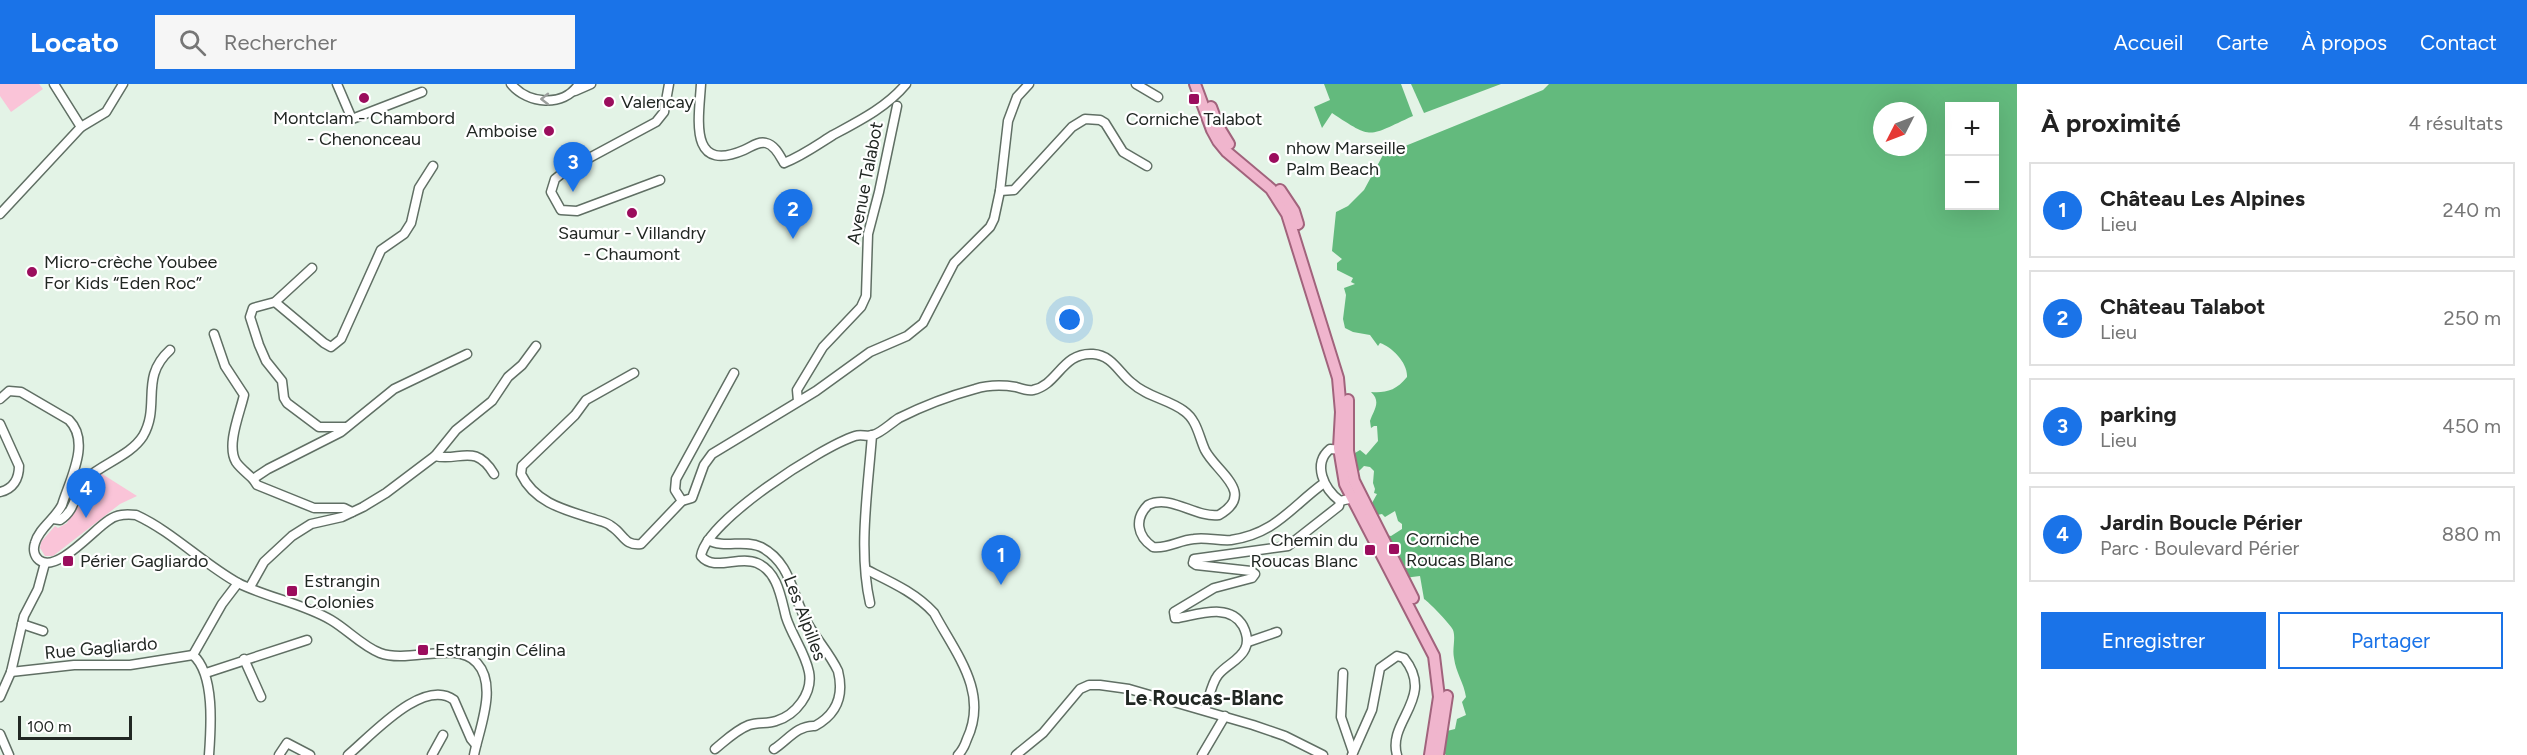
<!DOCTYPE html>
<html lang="fr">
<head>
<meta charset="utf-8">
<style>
  body { margin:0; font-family:Figtree,sans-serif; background:#f6f6f6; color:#222 }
  .controls { position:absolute; right:18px; top:18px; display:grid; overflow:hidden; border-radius:0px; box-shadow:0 6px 24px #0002 }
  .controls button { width:54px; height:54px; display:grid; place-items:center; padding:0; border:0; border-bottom:2px solid #e0e0e0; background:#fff; color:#222; font:30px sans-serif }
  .compass { position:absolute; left:1873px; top:18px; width:54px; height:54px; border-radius:50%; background:#fff; box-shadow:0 6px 24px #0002; rotate:228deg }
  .scale { position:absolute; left:18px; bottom:15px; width:114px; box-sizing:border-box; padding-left:6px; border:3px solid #212723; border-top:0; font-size:16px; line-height:21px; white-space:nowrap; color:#212723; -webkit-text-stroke:4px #fff; paint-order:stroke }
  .you { position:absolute; left:1070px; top:236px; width:21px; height:21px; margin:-15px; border:4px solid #fff; border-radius:50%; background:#1a73e8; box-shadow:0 0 0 9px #1a73e833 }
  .badge { display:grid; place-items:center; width:39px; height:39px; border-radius:50%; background:#1a73e8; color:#fff; font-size:20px; font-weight:700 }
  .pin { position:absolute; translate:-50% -50px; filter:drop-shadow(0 2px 3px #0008) }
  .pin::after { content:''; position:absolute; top:32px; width:21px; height:18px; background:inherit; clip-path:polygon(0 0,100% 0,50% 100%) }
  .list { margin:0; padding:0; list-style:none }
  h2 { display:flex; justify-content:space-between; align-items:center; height:78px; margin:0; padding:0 24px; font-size:26px }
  h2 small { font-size:20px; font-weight:400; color:#767676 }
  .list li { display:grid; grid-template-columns:39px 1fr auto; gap:18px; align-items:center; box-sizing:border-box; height:96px; margin:0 12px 12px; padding:0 12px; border:2px solid #e0e0e0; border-radius:0px }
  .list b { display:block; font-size:22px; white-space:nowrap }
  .list p { margin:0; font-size:20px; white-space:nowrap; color:#767676 }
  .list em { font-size:20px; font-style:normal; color:#767676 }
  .actions { display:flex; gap:12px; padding:18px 24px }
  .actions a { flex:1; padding:14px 0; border:2px solid #1a73e8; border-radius:0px; text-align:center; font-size:21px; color:#1a73e8 }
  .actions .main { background:#1a73e8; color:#fff }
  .icon { flex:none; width:33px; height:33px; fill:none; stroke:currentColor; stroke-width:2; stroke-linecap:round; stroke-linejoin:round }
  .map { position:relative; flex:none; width:2017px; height:671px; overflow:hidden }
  header { display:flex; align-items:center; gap:36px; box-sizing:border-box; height:84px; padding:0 30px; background:#1a73e8; color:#fff }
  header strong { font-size:28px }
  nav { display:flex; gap:33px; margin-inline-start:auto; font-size:21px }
  .search { width:420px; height:54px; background:#f6f6f6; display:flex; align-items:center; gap:15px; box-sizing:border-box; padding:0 21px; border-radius:0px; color:#767676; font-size:22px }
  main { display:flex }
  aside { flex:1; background:#fff }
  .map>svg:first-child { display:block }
</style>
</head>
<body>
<header>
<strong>Locato</strong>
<div class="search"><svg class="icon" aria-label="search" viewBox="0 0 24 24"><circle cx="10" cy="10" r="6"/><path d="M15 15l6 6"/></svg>Rechercher</div>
<nav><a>Accueil</a><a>Carte</a><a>À propos</a><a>Contact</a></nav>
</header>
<main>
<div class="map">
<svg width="2017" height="671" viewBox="0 0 2017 671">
  <rect width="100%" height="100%" fill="#e3f3e6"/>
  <!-- green -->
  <g fill="#fac4d8">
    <polygon points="0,0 39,0 43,5 11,28 0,12"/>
    <polygon points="99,388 137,412 120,420 53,472 45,472 40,464 41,458 55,442 58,444 67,439 87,397"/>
  </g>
  <!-- water -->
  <g fill="#63ba7d" fill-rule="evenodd">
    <path d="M1324,0H1401L1413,32C1368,52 1374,57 1332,29L1322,44L1314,23L1330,16Z"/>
    <polygon points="1411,0 1501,0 1424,29"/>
    <path d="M1549,0H2017V671H1446L1441,666L1447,647L1455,645L1457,635L1466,631L1462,618L1466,613C1464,599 1456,589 1454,574C1452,565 1456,554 1453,546C1451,541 1429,518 1424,515L1420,492L1404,494L1390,478V456L1387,455L1386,451L1391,452L1402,445V440L1398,437L1395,427L1385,433L1382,430L1377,431L1372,419L1377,410L1374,409L1375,405L1373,399L1374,387L1370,383L1364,382L1357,389L1349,368L1355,369L1360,366L1366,371L1378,357L1377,342H1374L1371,344L1370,337C1373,327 1382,318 1371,308C1385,309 1396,307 1407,293C1408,279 1392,263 1380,259L1378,262L1370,251L1353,248L1345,244L1343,235L1346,211L1344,204L1355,200L1351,198L1353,194L1337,186V179L1342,175L1332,167L1336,128L1348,122L1364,106L1383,71L1543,6ZM1950,22H1994V122H1950ZM1882,27H1918V63H1882Z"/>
  </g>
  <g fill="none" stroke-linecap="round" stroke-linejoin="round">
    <defs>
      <g id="minor">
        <polyline points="54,0 81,43"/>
        <polyline points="337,0 352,35 422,8"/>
        <path d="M511,0C528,20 563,24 579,0"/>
        <path d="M701,0C699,34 688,90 744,66C751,63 758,57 766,59C775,61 780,72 784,79C802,72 817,61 833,51C859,37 887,23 906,0"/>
        <polyline points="1136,0 1158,13"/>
        <polyline points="575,7 591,0"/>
        <polyline points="660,96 577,127 561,126 551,108 555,95 565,87 656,38 664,28 669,0"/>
        <polyline points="1000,107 1014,106 1072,43 1085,35 1100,36 1105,39 1123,68 1147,82"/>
        <polyline points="0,130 81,43 106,28 123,0"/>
        <polyline points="312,184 275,218 253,224 250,233 259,261 266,277 282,297 284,314 287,319 319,343 346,343"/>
        <polyline points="275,218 324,259 331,263 341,255 381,166 404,150 411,139 419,104 433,82"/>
        <path d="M214,250L225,282L244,311C240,329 226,361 236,378C240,384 248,390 253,395"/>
        <path d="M634,289L586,316L575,331L522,382L521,390C535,419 565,426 594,435C599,437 607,438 611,442C624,450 624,462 641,460L682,417L692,414L704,381L712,370L816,307L870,268L907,252L923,239L954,179L990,143L994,135L1000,107L1008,37L1017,13L1029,0"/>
        <path d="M0,315L9,307L21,308L69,336C91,358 70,395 62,421C55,435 39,444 35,459C33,465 34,472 39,476C57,490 94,445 109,436C117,430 126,430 136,431C173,448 202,479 238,499C268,514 302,519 331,536C348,546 362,562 380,569C409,580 456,556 477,579C498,602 479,645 474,671"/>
        <polyline points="798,317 797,306 823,263 861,223 866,212 868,150 879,108 897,22"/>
        <path d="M0,340L19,382C19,395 13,405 0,408"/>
        <path d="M1345,366L1330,365C1312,380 1324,405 1340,417L1358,413"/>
        <path d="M435,372C459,378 475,358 494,390"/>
        <polyline points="682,417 675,406 676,395 734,289"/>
        <polyline points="352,428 344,424 314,424 257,401 253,395 268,385 341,348 394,305 467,270"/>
        <path d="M53,435L60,436C77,426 74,406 87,394C104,379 131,371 143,352C161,321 139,294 170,266"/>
        <path d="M708,456C724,465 744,455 761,463C792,479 792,513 808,540C817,556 830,570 838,587C844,611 837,630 815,642C797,641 787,657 774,665"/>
        <path d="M867,486C891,498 916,509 934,529C956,570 989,608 967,655C965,661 963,666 958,671"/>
        <polyline points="250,503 264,478 292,452 311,440 342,433 363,423 386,409 435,372 456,346 492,317 508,293 522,281 536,262"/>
        <path d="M870,519C858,466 868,406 872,351"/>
        <polyline points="22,540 43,547"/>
        <polyline points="1248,558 1277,548"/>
        <path d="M193,571C215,590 211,644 209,671"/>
        <polyline points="193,571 222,520 238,499"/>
        <polyline points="244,575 261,613"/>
        <polyline points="11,588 74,581 130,581 193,571"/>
        <polyline points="206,589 307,556"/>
        <polyline points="1343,589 1341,633 1353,668"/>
        <polyline points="0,613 11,588 24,532 38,505 45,479"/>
        <path d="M1205,626C1209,615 1211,600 1218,591C1226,581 1240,576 1245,565C1249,557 1247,550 1243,542C1230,519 1200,530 1178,534H1175L1174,528L1214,504L1252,494L1255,490L1251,487L1196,481L1193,479L1194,475L1288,462L1339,422L1340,417"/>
        <polyline points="0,650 9,671"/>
        <path d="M715,665C726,656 736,646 749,641C758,638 768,640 776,637C796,631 813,609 809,588C805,568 792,552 786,533C781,514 778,488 757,479C739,471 714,488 701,472C706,437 821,363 855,352C861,350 867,353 873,351C881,349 891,339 899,334C923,322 949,312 975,305C988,301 1003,301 1016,303C1022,305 1027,307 1033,306C1058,301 1062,268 1093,270C1112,271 1119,289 1132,299C1147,313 1168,315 1184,327C1197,336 1199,353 1205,366C1216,388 1257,409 1219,431C1195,434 1171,410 1148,421C1134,435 1137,452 1153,463C1168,465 1179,456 1194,455C1206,453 1218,457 1231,456C1275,450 1291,423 1324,399"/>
        <polyline points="279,671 287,659 310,671"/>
        <path d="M348,671C371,652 423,593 454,616L471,655L476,661"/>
        <polyline points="432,671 443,651"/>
        <polyline points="1016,671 1043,649 1080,605 1089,601 1100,601 1129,605 1253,641 1285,652 1323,671"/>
        <polyline points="1202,671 1225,632"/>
        <path d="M1352,671L1372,626L1380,584L1397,572L1404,574C1436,614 1387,637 1397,671"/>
      </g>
      <g id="major">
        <polyline points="1195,0 1212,46 1218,57 1227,68 1271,105 1287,130 1338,294 1341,328 1339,364 1345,400 1434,572 1439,613 1430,671"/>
        <polyline points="1211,23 1218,42 1229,60"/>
        <polyline points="1280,106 1294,127 1298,140"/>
        <polyline points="1348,316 1348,367 1354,397 1413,514"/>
        <polyline points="1438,671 1447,612"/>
      </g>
    </defs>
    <!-- minor casing -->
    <use href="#minor" stroke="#606f64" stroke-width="11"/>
    <!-- major casing -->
    <use href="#major" stroke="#a1637c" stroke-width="14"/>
    <!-- minor -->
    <use href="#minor" stroke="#fff" stroke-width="8"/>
    <!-- major -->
    <use href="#major" stroke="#f0b5cd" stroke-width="10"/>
  </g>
  <!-- one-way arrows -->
  <defs><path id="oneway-chevron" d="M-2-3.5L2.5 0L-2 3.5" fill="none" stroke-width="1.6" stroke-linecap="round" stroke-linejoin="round" transform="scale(1.5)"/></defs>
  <use stroke="#9b9e9c" href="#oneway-chevron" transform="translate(545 15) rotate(180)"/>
  <!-- markers -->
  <g fill="#9b0d5d" stroke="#fff" stroke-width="2">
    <circle cx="364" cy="14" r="6"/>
    <rect x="1188" y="9" width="12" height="12" rx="3"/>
    <circle cx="609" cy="18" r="6"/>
    <circle cx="549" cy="47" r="6"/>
    <circle cx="1274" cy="74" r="6"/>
    <circle cx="632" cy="129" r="6"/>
    <circle cx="32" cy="188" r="6"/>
    <rect x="1388" y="459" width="12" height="12" rx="3"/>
    <rect x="1364" y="460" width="12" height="12" rx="3"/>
    <rect x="62" y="471" width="12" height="12" rx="3"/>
    <rect x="286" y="501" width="12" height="12" rx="3"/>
    <rect x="417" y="560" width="12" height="12" rx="3"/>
  </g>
  <g text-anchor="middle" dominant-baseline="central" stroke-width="4.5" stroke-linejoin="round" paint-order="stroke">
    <!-- poi labels -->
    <g font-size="18" fill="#212723" stroke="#fff" text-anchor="start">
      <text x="621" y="18">Valencay</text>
      <text x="364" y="34" text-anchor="middle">Montclam - Chambord<tspan x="364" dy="21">- Chenonceau</tspan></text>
      <text x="1194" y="35" text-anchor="middle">Corniche Talabot</text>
      <text x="537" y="47" text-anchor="end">Amboise</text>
      <text x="1286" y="64">nhow Marseille<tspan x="1286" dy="21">Palm Beach</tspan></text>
      <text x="632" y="149" text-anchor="middle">Saumur - Villandry<tspan x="632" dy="21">- Chaumont</tspan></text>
      <text x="44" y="178">Micro-crèche Youbee<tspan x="44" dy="21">For Kids “Eden Roc”</tspan></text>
      <text x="1406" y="455">Corniche<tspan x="1406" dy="21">Roucas Blanc</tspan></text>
      <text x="1358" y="456" text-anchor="end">Chemin du<tspan x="1358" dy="21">Roucas Blanc</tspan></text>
      <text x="80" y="477">Périer Gagliardo</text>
      <text x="304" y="497">Estrangin<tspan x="304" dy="21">Colonies</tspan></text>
      <text x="435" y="566">Estrangin Célina</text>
    </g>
    <!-- street labels -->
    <g font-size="18" fill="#212723" stroke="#fff">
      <text transform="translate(865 99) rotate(-79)">Avenue Talabot</text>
      <text transform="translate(805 534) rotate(69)">Les Alpilles</text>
      <text transform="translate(101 564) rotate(-5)">Rue Gagliardo</text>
    </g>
    <!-- quarter labels -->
    <g font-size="21" font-weight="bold" fill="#212723" stroke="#fff">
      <text x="1204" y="613">Le Roucas-Blanc</text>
    </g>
  </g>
</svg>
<div class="controls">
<button>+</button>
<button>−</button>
</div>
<svg class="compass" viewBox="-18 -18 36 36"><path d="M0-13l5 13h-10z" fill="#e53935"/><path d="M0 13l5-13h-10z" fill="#767676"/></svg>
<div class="scale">100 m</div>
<div class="you"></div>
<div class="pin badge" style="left:1001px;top:501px">1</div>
<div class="pin badge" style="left:793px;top:155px">2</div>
<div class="pin badge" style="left:573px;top:108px">3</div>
<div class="pin badge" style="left:86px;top:434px">4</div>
</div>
<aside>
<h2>À proximité<small>4 résultats</small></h2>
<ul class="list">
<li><span class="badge">1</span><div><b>Château Les Alpines</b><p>Lieu</p></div><em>240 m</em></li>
<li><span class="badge">2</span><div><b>Château Talabot</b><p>Lieu</p></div><em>250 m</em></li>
<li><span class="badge">3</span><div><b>parking</b><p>Lieu</p></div><em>450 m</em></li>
<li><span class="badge">4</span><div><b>Jardin Boucle Périer</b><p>Parc · Boulevard Périer</p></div><em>880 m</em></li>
</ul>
<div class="actions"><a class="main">Enregistrer</a><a>Partager</a></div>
</aside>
</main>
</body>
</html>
